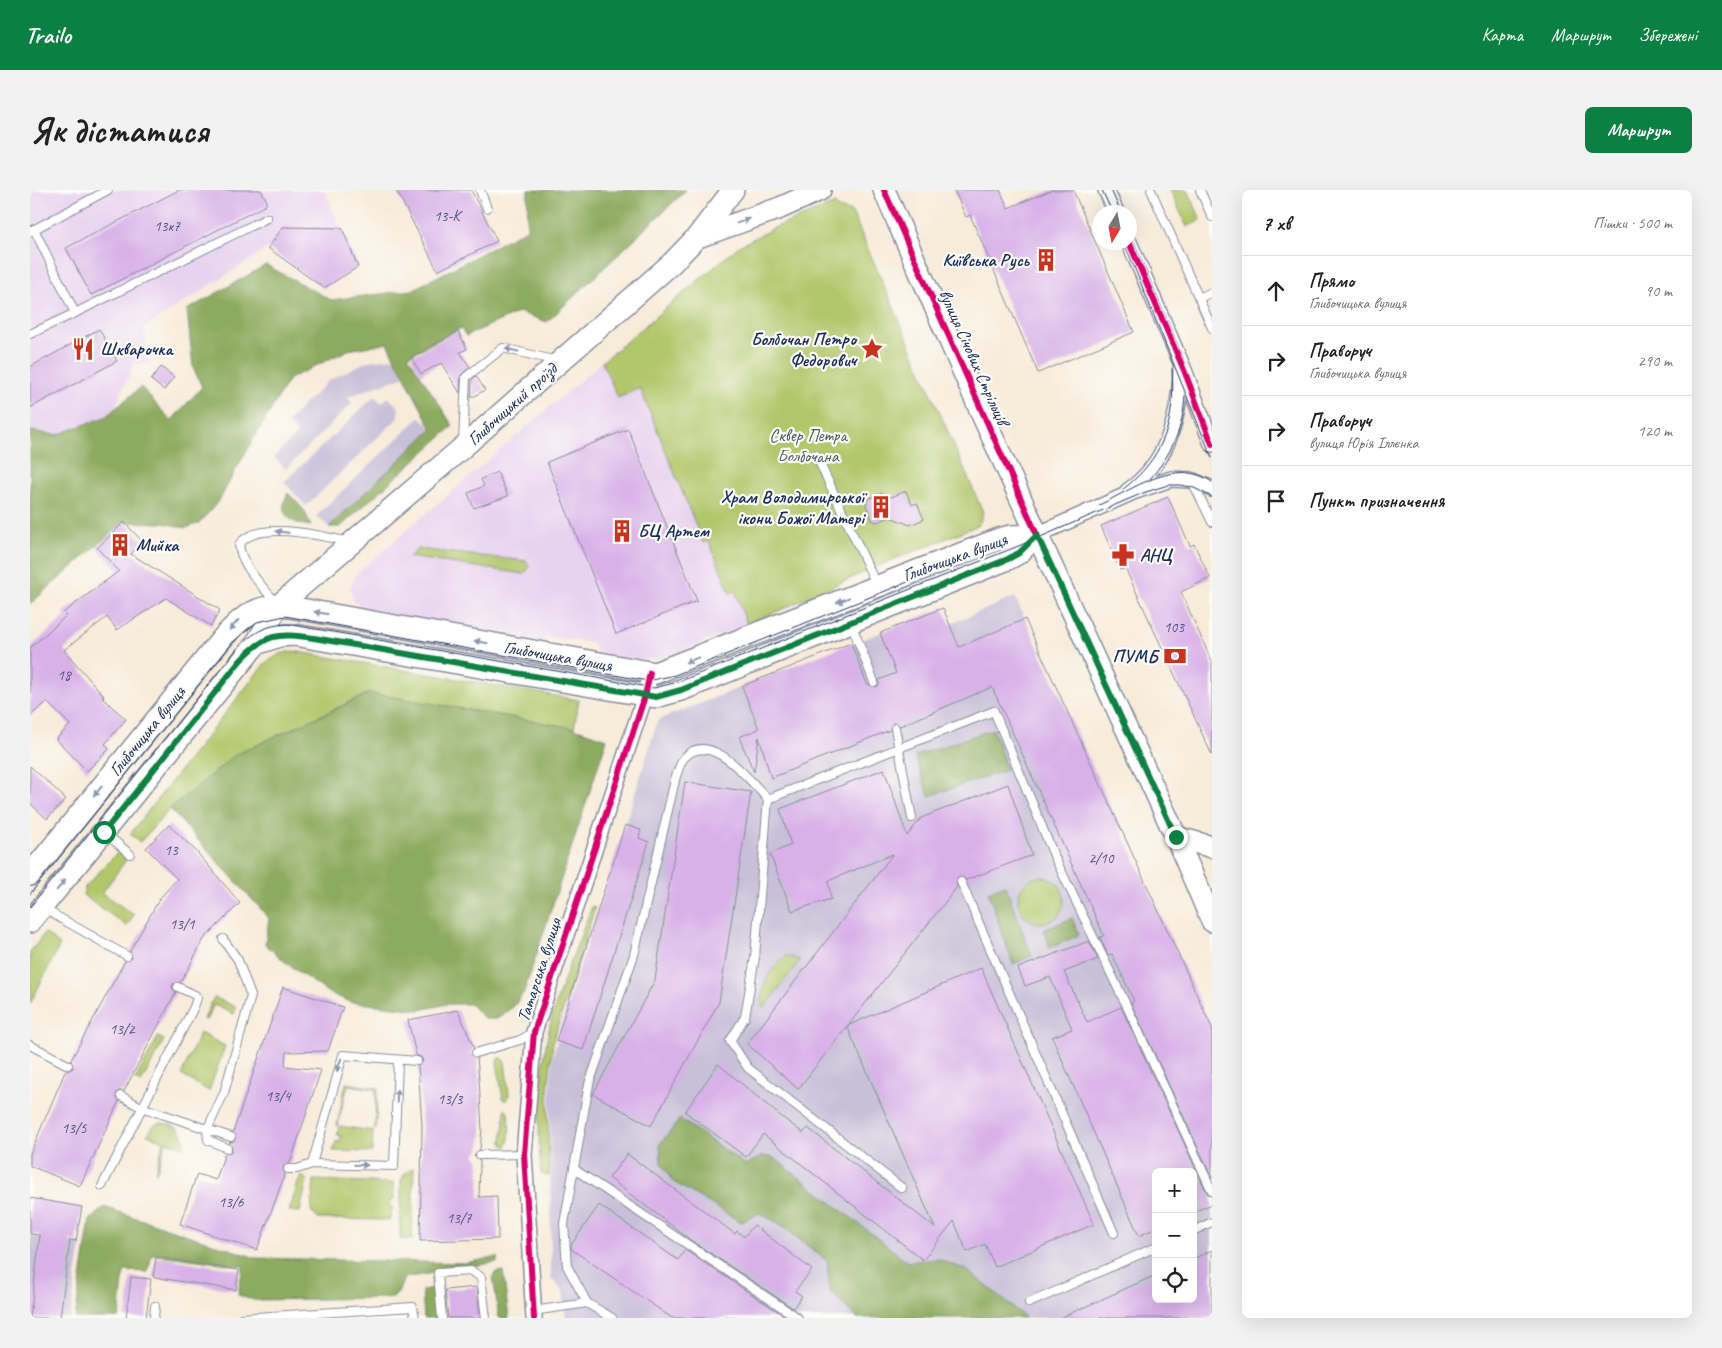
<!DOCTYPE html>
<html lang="uk">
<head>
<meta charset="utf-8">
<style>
  body { margin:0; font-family:Caveat,sans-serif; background:#f2f2f2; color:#222 }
  .controls { position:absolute; right:15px; bottom:15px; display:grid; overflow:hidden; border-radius:8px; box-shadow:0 5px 20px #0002 }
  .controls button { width:45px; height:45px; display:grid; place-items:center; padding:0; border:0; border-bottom:1px solid #e0e0e0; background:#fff; color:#222; font:25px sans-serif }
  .compass { position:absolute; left:1062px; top:15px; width:45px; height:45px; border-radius:50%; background:#fff; box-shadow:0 5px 20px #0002; rotate:190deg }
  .stop { position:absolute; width:15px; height:15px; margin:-11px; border:4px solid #0b8043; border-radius:50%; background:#fff }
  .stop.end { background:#0b8043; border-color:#fff; box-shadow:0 1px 5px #0008 }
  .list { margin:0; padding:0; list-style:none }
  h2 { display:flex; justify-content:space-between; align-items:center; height:65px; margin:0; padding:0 20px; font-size:21px }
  h2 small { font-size:16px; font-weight:400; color:#767676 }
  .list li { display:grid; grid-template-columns:32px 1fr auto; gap:15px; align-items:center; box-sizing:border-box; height:70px; padding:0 20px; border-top:1px solid #e0e0e0 }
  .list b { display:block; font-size:19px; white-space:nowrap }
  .list p { margin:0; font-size:16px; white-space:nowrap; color:#767676 }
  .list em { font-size:16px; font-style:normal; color:#767676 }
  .icon { flex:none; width:28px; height:28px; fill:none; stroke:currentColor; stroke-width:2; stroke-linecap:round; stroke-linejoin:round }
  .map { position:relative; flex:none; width:1182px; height:1128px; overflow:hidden; border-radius:8px }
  header { display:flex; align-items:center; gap:30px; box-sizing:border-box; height:70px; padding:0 25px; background:#0b8043; color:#fff }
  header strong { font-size:24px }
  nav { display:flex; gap:28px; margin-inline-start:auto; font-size:18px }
  .intro { display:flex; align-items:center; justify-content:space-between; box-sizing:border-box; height:120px; padding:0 30px }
  h1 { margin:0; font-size:35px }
  .button { padding:12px 22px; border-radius:8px; background:#0b8043; color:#fff; font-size:18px; font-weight:700 }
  main { display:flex; gap:30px; padding:0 30px }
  aside { flex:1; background:#fff; border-radius:8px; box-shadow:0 5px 20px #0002 }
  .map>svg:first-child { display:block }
</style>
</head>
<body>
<header>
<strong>Trailo</strong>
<nav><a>Карта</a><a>Маршрут</a><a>Збережені</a></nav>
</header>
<div class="intro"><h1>Як дістатися</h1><a class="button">Маршрут</a></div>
<main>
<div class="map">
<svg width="1182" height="1128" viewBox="0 0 1182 1128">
  <rect width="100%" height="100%" fill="#fdfcf7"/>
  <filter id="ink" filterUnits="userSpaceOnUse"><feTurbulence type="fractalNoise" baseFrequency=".02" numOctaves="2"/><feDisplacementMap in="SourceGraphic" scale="10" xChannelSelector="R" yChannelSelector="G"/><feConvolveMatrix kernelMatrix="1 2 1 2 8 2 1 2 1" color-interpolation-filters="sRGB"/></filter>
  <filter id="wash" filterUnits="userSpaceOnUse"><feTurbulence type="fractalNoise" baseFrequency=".0096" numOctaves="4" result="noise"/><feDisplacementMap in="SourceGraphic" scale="20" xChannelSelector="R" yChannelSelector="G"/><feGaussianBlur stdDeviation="1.12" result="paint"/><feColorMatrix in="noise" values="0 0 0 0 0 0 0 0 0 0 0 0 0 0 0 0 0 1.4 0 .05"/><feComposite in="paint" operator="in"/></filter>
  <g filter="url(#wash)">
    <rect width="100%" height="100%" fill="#f7ebd9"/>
    <!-- built -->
    <g fill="#e7d2ef">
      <polygon points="0,0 294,0 328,77 294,98 238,58 114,138 120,174 104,174 85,217 75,227 26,245 0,241"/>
      <polygon points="572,172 588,208 610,198 673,353 679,351 700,402 705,401 717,435 632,468 613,470 567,463 562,453 515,446 514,454 337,421 324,412 320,398 326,384"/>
    </g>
    <!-- industrial -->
    <g fill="#c8bfd8" fill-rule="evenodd">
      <polygon points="365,168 373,187 317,207 322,213 256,279 244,267 268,243 257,232 299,190 338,171"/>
      <polygon points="345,206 352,213 358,207 369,218 367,229 276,316 254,292"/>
      <polygon points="390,227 402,239 299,337 286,326"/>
      <path d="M985,407L1182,842V1128H536L533,1101L521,1088L520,901L523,865L628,530L913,418L920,434ZM1126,982H1163V1109H1126Z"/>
      <polygon points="0,1046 51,1053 40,1128 0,1128"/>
    </g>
    <!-- green -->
    <g fill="#b2c66a" stroke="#667a64">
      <polygon points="1140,0 1158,0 1171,30 1157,37"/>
      <polygon points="805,14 809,18 822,22 953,322 949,335 848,376 717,435 705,401 700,403 679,351 673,353 610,198 588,208 572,172 709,56 746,37"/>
      <polygon points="388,359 496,371 500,377 494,384 379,367"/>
      <polygon points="263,461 549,510 544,538 339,503 205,565 140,619 110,652 100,644 235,473 250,464"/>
      <polygon points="89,661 98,667 72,703 104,725 97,736 53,705 55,697"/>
      <circle cx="1011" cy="710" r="23"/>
      <path d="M562,716L565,718L523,851L518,901L519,986L511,984C506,930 510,864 526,813C537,780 550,748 562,716Z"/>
      <polygon points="15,743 30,755 0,814 0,762"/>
      <path d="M756,766L770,770L735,817L732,816C730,796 741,777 756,766Z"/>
      <polygon points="184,807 206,817 204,824 184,815 176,830 174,829"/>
      <polygon points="170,843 195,856 179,901 151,885"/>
      <polygon points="128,847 134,850 111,893 105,890"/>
      <polygon points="471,867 475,872 479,905 476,911 473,909 467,873 468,869"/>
      <polygon points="316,893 348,898 345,940 346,899 318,895 307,936"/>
      <path d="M475,919L478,922C479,931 482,949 476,957L472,953Z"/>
      <path d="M130,933C147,934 155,940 154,957L136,952L126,983L125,982L134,951L117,945L124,935Z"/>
      <polygon points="309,936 343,941 342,962 303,961 306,951 310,952 311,946 307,945"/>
      <polygon points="384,978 382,1050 370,1049 371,990 376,982"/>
      <polygon points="270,987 274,987 277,990 270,1022 259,1021"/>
      <polygon points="284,990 364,993 364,1009 361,1009 360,1017 363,1018 359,1030 288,1029 281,1021"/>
    </g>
    <!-- forest -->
    <g fill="#8dab5e" stroke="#546d5e">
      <polygon points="498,0 656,0 517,132 489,122 436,146 431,138 378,166 423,236 310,337 299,337 402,239 357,153 318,160 259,189 206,279 189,311 169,333 156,338 133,333 94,332 0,414 0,241 26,245 75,227 111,197 141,231 172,197 163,177 157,120 236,75 301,110 382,100 497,39"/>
      <path d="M258,303L274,320L281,336C261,334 246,324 258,303Z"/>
      <polygon points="340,503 544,538 577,549 494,802 484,816 467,829 455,829 440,814 417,814 390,820 321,812 299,803 260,776 235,754 239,728 140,619 205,565"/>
      <polygon points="963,539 977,580 899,606 885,566"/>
      <polygon points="975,695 1002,766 983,774 958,702"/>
      <polygon points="1042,728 1049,745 1020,758 1014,740"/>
      <polygon points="650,929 716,975 732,966 744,968 878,1072 907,1069 937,1080 996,1128 827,1128 800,1102 797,1071 750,1034 729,1023 711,1032 642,991 631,972 630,954"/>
      <polygon points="74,1017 226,1068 434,1073 468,1067 467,1072 374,1088 368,1103 361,1108 224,1110 208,1105 213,1076 122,1064 118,1082 94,1081 89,1128 45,1128 60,1030"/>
      <polygon points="473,1081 479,1128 469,1128 463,1086 466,1082"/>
      <polygon points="404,1098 407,1128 394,1128 392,1100"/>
    </g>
    <g id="blocks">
      <!-- building -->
      <g fill="#d8b1e8">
        <polygon points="149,0 231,0 236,9 236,15 61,105 36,58"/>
        <polygon points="366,0 441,0 467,51 408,81"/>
        <polygon points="924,0 970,0 978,18 1022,0 1043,0 1104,142 1008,183 940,25 936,27"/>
        <polygon points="253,37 312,38 328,77 294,98 238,58"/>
        <polygon points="69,139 87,171 0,218 0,177"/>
        <polygon points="428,141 437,159 430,162 440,177 431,185 430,203 411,173 391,184 381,167"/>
        <polygon points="131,177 144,187 134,200 121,190"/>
        <polygon points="446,186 455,200 441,208 442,190"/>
        <polygon points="598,239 667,411 586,444 517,272"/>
        <polygon points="467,282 478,306 444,318 438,303 454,296 451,289"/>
        <polygon points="876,301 882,315 887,313 894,329 880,335 860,327 847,332 842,330 836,315 838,309 852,303 861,307"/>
        <polygon points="1138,307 1160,356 1164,354 1180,388 1151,402 1182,472 1182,565 1095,378 1090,380 1071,336"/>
        <polygon points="94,332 113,352 101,364 190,420 181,436 136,408 87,440 77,427 34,460 74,506 72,508 96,529 75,554 79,559 57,581 26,549 40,535 17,512 0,526 0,458 36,426 33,423 89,381 67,358"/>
        <polygon points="913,418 929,457 995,429 1182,838 1182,988 1101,813 1104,811 1082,764 1078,765 1070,747 1074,746 962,497 870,536 863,533 860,540 741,588 729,547 724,582 709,547 729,539 712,496 821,453 837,494 846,497 849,495 849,490 866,483 850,443"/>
        <polygon points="0,576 36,609 17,629 0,613"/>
        <polygon points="854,579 877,646 891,628 978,594 1002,665 936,690 932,687 927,688 927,697 768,899 717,854 863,664 798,691 801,709 762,721 740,664 761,655 750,619"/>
        <polygon points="655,592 721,602 689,812 621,936 563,904 625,790"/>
        <polygon points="139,635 166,661 210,713 174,749 151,792 143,794 142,798 146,802 94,901 89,901 86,904 89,911 50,996 0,976 0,964 35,882 43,878 41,870 95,771 102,768 100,761 130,708 147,689 116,658"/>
        <polygon points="595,635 611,640 609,648 619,652 553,860 526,851"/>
        <polygon points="1059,751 1068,769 1034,782 1057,832 1091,817 1177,1003 1182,1007 1182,1014 1163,1022 1163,982 1126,982 1126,1038 1109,1046 1022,847 1042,839 1020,787 995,796 988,778"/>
        <polygon points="951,778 1064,1034 965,1077 955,1054 937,1062 924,1031 893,1070 733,944 716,967 655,922 688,874 748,924 773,943 778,938 905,1038 817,836"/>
        <polygon points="253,797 313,817 298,861 256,862 255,876 291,880 260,973 253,977 255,984 227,1060 150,1034 167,984 186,990 195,963 202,961 202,957 199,953 206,949 203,942"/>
        <polygon points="428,820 444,858 441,864 447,868 449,889 452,940 450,959 444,965 450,971 449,1007 467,1006 468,1049 390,1051 392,936 388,876 393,871 391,867 386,865 378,830"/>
        <polygon points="597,964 705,1044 707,1041 714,1047 724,1035 782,1080 765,1101 772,1106 763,1118 662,1051 579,988"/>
        <polygon points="0,1008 52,1017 46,1051 40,1050 30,1128 0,1128 10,1045 0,1044"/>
        <polygon points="569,1015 648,1070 655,1060 756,1127 642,1128 541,1059 541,1055"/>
        <polygon points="1182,1060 1182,1128 1030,1128 1126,1085 1126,1109 1163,1109 1163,1069"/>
        <polygon points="126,1067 209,1080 206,1100 123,1087"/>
        <polygon points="101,1087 121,1089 116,1128 96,1128"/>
        <polygon points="447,1097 450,1128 418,1128 415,1100"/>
      </g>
    </g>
  </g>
  <g filter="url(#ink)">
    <use href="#blocks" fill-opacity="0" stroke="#898d9c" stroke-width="1"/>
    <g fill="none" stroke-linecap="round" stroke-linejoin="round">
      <defs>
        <g id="service">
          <polyline points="450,0 457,18"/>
          <polyline points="1121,0 1182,138"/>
          <polyline points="1170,0 1182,27"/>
          <polyline points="1,41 78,0"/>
          <polyline points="1169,108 1182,102"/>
          <polyline points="45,123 237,28"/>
          <polyline points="0,144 45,123 4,39"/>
          <polyline points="433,252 436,187 473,158 527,171"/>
          <polyline points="786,265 846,394"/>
          <polyline points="1162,291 1182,332"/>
          <path d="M246,413C232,395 212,377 209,355C225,329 293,346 319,352"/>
          <polyline points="821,433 844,492"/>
          <polyline points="865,538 882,628"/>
          <polyline points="738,609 964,521 1025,668 1101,825 1182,1001"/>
          <polyline points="75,643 100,664"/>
          <polyline points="931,692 1084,1043"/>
          <polyline points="14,719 97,766"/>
          <polyline points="193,749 208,770 221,806 194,903 177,940 178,950 197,958"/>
          <polyline points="0,855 38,875"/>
          <polyline points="446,863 490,850 504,842"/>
          <polyline points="91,906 111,917 201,947"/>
          <polyline points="450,965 494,964"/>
          <polyline points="282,974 313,865 387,871"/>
          <polyline points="258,979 267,979 282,974 364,976 368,871"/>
          <polyline points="544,979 768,1128"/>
          <polyline points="72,996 164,817 167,808 165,805 148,797"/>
          <polyline points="1163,1041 1182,1032"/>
          <path d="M557,1113L537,1076L534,1034L559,894L604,765L646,586C648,581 650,573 654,568C680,538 720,591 738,609L725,767L715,827L700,851L718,878L872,998"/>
          <polyline points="999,1113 1126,1057"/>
          <polyline points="503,1121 557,1113 582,1128"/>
          <polyline points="124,1128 125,1116"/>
          <polyline points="211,1128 383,1117 385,1128"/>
          <polyline points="412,1128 408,1083 441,1081 451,1087 456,1128"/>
        </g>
        <g id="minor">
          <polyline points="1076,0 1086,22"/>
          <polyline points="1099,52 1154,180 1182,254"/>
          <path d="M1098,301C1139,273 1150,225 1151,178"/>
          <polyline points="1007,345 1103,302 1141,289 1161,290 1182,299"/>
          <polyline points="504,1128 494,964 504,842 615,506 620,483"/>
        </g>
        <g id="secondary">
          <polyline points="854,0 955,231 1146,647 1182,731"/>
          <polyline points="668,47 750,18 790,0"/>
          <polyline points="226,454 249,446 264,445 626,507 651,500 978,369 989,363 1007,345"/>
          <polyline points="1146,647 1182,657"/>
          <path d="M0,685L191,450C212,426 227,413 260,417L625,483L969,349L981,346L1007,345"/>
          <polyline points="0,732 226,454 248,416 432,258 642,73 667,47 703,0"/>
        </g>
      </defs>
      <!-- service casing -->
      <use href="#service" stroke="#898d9c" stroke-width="10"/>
      <!-- minor casing -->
      <use href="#minor" stroke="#898d9c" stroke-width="18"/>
      <!-- secondary casing -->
      <use href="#secondary" stroke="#898d9c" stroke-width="24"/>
      <!-- service -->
      <use href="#service" stroke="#fff" stroke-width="8"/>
      <!-- minor -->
      <use href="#minor" stroke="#fff" stroke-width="15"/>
      <!-- secondary -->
      <use href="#secondary" stroke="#fff" stroke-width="21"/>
      <!-- tram -->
      <g stroke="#1b2f5e" stroke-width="1">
        <polyline points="1072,0 1082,22"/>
        <polyline points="1081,0 1091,22"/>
        <polyline points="1100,43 1153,167 1182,245"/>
        <polyline points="1094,52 1182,268"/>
        <path d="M1120,289C1142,263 1153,239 1155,206"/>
        <path d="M1092,300C1134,268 1146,230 1142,179"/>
        <path d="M1069,315C1102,300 1146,266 1182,292"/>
        <polyline points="0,704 203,452 227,432 255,426 618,491 645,485 923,374"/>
        <path d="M0,717L206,460C221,444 234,435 257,434L624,498L648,492L1001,351L1113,303L1138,295H1149L1162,297L1182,307"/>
      </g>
      <defs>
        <g id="cycleway">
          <polyline points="854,0 1007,345"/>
          <polyline points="1099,52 1154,180 1182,254"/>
          <polyline points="504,1128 494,964 504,842 615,506 620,483"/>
        </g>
      </defs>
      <!-- cycleway casing -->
      <use href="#cycleway" stroke="#fdfcf7" stroke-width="9"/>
      <!-- cycleway -->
      <use href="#cycleway" stroke="#d6006c" stroke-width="6"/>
    </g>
    <!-- one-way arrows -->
    <defs><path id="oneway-solid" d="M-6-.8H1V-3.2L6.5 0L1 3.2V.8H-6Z" transform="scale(1.25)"/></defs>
    <g fill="#8d97ae">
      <use href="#oneway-solid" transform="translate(713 31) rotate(-20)"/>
      <use href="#oneway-solid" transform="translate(482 160) rotate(-167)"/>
      <use href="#oneway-solid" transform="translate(252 342) rotate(-173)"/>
      <use href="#oneway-solid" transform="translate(813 410) rotate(158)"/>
      <use href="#oneway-solid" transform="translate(291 423) rotate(-170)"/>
      <use href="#oneway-solid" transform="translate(204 435) rotate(132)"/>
      <use href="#oneway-solid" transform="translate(451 452) rotate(-170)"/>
      <use href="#oneway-solid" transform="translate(662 470) rotate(158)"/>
      <use href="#oneway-solid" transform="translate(68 601) rotate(129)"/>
      <use href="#oneway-solid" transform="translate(31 695) rotate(-51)"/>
      <use href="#oneway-solid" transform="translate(309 875) rotate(109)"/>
      <use href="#oneway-solid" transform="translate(367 906) rotate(-88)"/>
      <use href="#oneway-solid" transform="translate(331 975) rotate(2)"/>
    </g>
  </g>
  <g fill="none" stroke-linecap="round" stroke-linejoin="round" filter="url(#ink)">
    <!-- route -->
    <path stroke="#0b8043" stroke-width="6" d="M74,642L210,471C236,443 247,443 284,448L626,507L651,500L978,369L989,363L1007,345L1146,647"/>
  </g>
  <!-- icons -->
  <defs>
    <symbol id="building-bare" viewBox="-9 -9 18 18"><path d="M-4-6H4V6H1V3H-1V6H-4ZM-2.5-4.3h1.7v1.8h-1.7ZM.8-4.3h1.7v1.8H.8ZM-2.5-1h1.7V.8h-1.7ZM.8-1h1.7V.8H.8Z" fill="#c8321e" stroke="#fdfcf7" stroke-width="2.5" paint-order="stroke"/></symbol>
    <symbol id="restaurant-bare" viewBox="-9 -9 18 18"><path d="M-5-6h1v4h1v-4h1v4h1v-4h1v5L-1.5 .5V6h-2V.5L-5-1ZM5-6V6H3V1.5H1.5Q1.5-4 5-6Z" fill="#c8321e" stroke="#fdfcf7" stroke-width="2.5" paint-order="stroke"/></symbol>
    <symbol id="sight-bare" viewBox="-9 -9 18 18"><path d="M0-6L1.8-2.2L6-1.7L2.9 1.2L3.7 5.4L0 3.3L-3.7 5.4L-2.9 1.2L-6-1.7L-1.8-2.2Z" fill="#c8321e" stroke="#fdfcf7" stroke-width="2.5" paint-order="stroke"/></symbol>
    <symbol id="pharmacy-bare" viewBox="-9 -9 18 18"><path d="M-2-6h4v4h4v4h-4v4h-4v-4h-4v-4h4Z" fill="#c8321e" stroke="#fdfcf7" stroke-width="2.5" paint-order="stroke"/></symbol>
    <symbol id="bank-bare" viewBox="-9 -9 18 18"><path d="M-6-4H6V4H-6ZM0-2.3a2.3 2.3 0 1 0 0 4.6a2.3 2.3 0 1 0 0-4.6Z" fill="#c8321e" stroke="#fdfcf7" stroke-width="2.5" paint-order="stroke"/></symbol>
  </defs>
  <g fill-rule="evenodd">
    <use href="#building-bare" x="1000" y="54" width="32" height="32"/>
    <use href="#restaurant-bare" x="37" y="143" width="32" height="32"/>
    <use href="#sight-bare" x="826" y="143" width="32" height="32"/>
    <use href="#building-bare" x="835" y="301" width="32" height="32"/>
    <use href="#building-bare" x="576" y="325" width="32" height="32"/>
    <use href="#building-bare" x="74" y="339" width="32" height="32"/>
    <use href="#pharmacy-bare" x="1077" y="349" width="32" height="32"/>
    <use href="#bank-bare" x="1129" y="450" width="32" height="32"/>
  </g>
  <g text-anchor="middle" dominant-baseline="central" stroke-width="4.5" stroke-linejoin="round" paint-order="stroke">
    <!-- number labels -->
    <g font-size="15" fill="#4a5080">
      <text x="417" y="26">13-К</text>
      <text x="137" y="36">13к7</text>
      <text x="1144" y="437">103</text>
      <text x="34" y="485">18</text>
      <text x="141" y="660">13</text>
      <text x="1071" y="668">2/10</text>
      <text x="152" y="734">13/1</text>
      <text x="92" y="839">13/2</text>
      <text x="248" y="906">13/4</text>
      <text x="420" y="909">13/3</text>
      <text x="44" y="938">13/5</text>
      <text x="201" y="1012">13/6</text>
      <text x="429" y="1028">13/7</text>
    </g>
    <!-- poi labels -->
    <g font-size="18" font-weight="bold" fill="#1b2f5e" stroke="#fdfcf7" text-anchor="end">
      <text x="999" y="70">Київська Русь</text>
      <text x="826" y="149">Болбочан Петро<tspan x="826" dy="21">Федорович</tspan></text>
      <text x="70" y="159" text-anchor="start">Шкварочка</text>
      <text x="834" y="307">Храм Володимирської<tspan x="834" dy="21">ікони Божої Матері</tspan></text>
      <text x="608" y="341" text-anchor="start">БЦ Артем</text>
      <text x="106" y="355" text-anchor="start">Мийка</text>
      <text x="1110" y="365" text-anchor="start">АНЦ</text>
      <text x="1128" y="466">ПУМБ</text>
    </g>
    <!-- street labels -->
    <g font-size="18" fill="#1b2f5e" stroke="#fdfcf7">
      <text transform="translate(944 167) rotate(66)">вулиця Січових Стрільців</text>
      <text transform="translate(482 214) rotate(-42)">Глибочицький проїзд</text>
      <text transform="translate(925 367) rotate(-20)">Глибочицька вулиця</text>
      <text transform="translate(528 466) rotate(10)">Глибочицька вулиця</text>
      <text transform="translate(117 541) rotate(-51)">Глибочицька вулиця</text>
      <text transform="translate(509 780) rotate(-72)">Татарська вулиця</text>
    </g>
    <!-- park labels -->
    <g font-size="18" fill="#485c62" stroke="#fdfcf7">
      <text x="778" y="245">Сквер Петра<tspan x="778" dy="21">Болбочана</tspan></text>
    </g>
  </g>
</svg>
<div class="controls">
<button>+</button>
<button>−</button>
<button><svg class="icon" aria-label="locate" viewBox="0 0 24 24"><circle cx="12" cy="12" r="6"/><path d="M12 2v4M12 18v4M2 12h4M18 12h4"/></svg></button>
</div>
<svg class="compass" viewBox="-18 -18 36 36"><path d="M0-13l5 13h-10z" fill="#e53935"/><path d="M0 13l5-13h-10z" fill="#767676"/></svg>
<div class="stop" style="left:74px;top:642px"></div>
<div class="stop end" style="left:1146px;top:647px"></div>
</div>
<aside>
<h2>7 хв<small>Пішки · 500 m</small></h2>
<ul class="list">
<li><svg class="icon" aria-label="ahead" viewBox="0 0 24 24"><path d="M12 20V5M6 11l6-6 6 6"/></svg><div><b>Прямо</b><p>Глибочицька вулиця</p></div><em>90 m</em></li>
<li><svg class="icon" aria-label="right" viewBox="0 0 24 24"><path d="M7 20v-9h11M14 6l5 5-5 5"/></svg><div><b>Праворуч</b><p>Глибочицька вулиця</p></div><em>290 m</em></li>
<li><svg class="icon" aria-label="right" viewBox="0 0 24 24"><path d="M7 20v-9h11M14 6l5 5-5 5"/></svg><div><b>Праворуч</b><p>вулиця Юрія Іллєнка</p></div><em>120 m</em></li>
<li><svg class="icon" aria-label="arrive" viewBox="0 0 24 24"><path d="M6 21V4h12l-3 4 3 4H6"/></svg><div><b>Пункт призначення</b></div></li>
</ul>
</aside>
</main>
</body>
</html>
